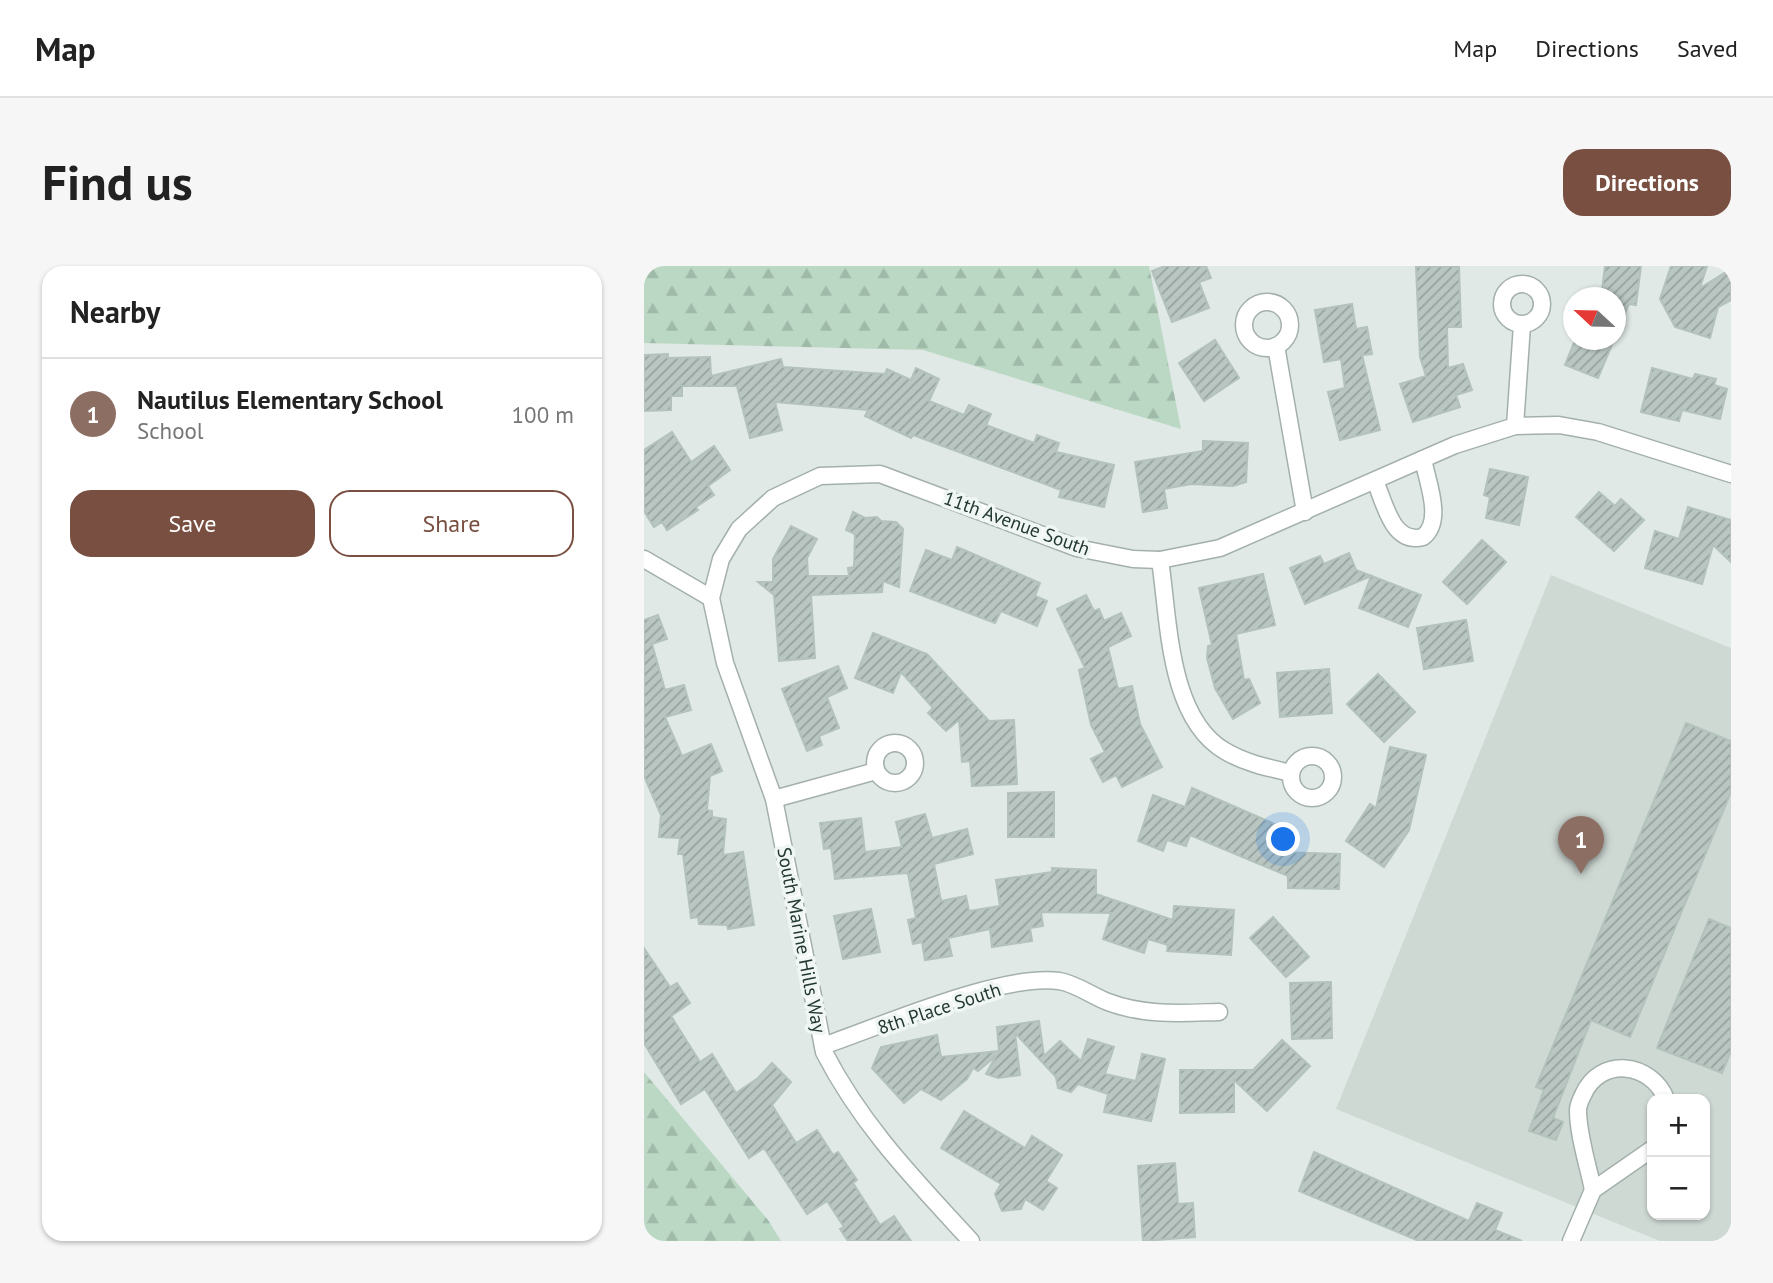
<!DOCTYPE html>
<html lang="en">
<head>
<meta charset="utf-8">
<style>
  body { margin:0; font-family:"PT Sans",sans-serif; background:#f6f6f6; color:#222 }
  .controls { position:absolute; right:21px; bottom:21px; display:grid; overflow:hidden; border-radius:14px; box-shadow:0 2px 5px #0004 }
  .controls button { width:63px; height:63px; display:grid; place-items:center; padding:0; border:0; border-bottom:2px solid #e0e0e0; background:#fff; color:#222; font:35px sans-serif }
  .compass { position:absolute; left:919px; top:21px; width:63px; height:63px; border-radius:50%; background:#fff; box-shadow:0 2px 5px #0004; rotate:292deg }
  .you { position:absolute; left:640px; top:574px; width:24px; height:24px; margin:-18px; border:5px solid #fff; border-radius:50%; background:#1a73e8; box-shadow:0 0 0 10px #1a73e833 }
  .badge { display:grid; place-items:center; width:46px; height:46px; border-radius:50%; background:#784f40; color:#fff; font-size:23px; font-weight:700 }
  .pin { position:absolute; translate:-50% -58px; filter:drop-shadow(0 2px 4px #0008) }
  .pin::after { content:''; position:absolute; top:37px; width:24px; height:21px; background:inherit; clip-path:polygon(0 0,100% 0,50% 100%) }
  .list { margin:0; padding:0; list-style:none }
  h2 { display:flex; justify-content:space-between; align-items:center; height:91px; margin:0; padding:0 28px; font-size:30px }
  h2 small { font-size:23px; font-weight:400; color:#767676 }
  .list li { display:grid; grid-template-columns:46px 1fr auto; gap:21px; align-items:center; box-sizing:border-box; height:112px; padding:0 28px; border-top:2px solid #e0e0e0 }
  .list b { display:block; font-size:26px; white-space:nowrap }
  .list p { margin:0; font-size:23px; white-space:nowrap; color:#767676 }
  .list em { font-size:23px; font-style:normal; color:#767676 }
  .actions { display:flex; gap:14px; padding:21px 28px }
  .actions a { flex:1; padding:16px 0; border:2px solid #784f40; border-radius:21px; text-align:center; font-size:24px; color:#784f40 }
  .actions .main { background:#784f40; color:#fff }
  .map { position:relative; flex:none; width:1087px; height:975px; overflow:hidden; border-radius:21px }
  header { display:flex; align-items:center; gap:42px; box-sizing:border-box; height:98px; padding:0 35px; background:#fff; border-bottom:2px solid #e0e0e0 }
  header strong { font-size:33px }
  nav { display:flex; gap:38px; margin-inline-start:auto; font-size:24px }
  .intro { display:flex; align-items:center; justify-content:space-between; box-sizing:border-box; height:168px; padding:0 42px }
  h1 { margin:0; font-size:49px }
  .button { padding:18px 32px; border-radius:21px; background:#784f40; color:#fff; font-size:24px; font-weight:700 }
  main { display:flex; gap:42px; padding:0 42px }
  aside { flex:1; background:#fff; border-radius:21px; box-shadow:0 2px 5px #0004 }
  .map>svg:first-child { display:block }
</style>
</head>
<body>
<header>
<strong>Map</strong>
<nav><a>Map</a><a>Directions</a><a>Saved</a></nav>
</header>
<div class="intro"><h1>Find us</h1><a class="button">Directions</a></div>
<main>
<aside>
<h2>Nearby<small></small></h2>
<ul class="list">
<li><span class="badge" style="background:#8d6e63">1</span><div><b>Nautilus Elementary School</b><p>School</p></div><em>100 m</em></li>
</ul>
<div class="actions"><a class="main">Save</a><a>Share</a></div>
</aside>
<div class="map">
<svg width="1087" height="975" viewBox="0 0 1087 975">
  <defs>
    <pattern id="forest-firs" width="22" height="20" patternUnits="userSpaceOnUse" patternTransform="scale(1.75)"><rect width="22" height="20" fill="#bbd8c4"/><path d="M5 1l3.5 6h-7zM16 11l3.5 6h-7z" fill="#a0baa9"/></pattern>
    <pattern id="building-hatch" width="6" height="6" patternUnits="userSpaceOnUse" patternTransform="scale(1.75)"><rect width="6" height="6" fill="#b9c6c1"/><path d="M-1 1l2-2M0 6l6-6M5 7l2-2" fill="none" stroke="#96a29d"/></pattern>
  </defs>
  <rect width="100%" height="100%" fill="#e0e9e5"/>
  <!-- built -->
  <path fill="#cfd9d4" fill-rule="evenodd" d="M907,309L1087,382V975H1016L692,843ZM1008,833H1061V949H1008Z"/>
  <!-- forest -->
  <g fill="url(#forest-firs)">
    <polygon points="0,0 505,0 537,163 279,84 0,77"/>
    <polygon points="0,806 124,954 137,975 0,975"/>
  </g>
  <!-- building -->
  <g fill="url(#building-hatch)" stroke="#b3c2bc" stroke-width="2">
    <polygon points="521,0 562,0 567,12 555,16 565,42 528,56 508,5"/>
    <polygon points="815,0 817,61 803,61 804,102 819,98 828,124 812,129 816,141 769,156 756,118 782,110 776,91 772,1"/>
    <polygon points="961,0 997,0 992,39 985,38 972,69 971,32 957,32"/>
    <polygon points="1027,0 1063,0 1056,22 1087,3 1087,34 1074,41 1066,72 1031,61 1016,33"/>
    <polygon points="708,38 712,63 723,61 728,88 718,89 736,164 696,174 684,126 701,122 697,93 680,96 671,44"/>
    <polygon points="571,74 595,112 560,135 535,97"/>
    <polygon points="931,74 970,74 954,112 921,99"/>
    <polygon points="24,88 24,92 66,91 67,110 137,93 139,101 241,108 243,103 267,114 272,102 295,113 285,135 320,149 325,139 347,148 342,159 390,177 393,169 415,177 412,186 470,199 460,241 415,231 417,224 269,169 267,172 221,150 224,144 131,136 138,164 106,172 93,120 38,120 38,130 27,130 27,144 0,145 0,89"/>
    <polygon points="1008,102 1049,113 1051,108 1072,113 1070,119 1083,123 1076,153 1038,144 1035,155 997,146"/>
    <polygon points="28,166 47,196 70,180 86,204 64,220 70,229 52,241 54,244 23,264 18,256 10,261 0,245 0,184"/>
    <polygon points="559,175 604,177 602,216 589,220 547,218 520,223 523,242 499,246 491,196 559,185"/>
    <polygon points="846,203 884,211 875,259 842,252 846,231 840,229"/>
    <polygon points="955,226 971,240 977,233 1000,254 970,285 932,251"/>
    <polygon points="1044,241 1087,254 1087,296 1069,279 1058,318 1001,302 1011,265 1035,273"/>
    <polygon points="209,246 221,252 233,251 237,255 252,256 259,263 255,321 239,315 238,326 167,329 171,392 135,395 130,329 114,316 129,316 129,293 147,260 173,273 163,292 164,310 205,310 204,302 210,301 211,268 202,264"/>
    <polygon points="838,274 862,296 823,338 799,316"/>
    <polygon points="313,281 396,317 391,330 403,335 393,360 357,345 351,357 266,325 282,284 308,294"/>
    <polygon points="705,287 712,304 777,329 764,361 715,342 727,310 661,338 646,302 676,290 680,298"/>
    <polygon points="619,308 631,359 592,368 600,414 605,413 616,437 589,453 571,422 563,392 564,380 568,379 555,322"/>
    <polygon points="442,329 450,345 455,343 460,355 477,347 487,370 464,381 474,423 488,420 496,458 518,501 478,521 472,509 459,516 447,493 461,486 447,459 435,404 441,402 413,343"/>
    <polygon points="14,349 23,373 8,378 21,424 40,419 47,444 21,451 38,490 67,478 78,505 66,510 63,544 68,545 68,551 82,553 79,589 99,586 110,659 84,663 83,659 55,658 54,651 47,652 39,588 34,588 36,572 15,571 17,549 0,510 0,354"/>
    <polygon points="822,354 829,395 780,403 773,362"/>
    <polygon points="229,367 283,388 345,455 370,454 373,518 328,520 326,495 318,496 315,454 302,465 284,447 289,442 257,406 249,427 211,412"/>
    <polygon points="194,400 203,422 183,431 195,462 175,470 178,479 163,485 138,423"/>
    <polygon points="685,403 688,447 636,451 633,407"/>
    <polygon points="734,408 771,446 740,476 703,438"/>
    <polygon points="1042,457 1087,475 1087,526 986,771 947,754 909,852 919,856 912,874 885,865 900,824 892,821"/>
    <polygon points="746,481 782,489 765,564 740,601 702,575 726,538 732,542"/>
    <polygon points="548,522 642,563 632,586 696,588 695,623 644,622 644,610 546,569 542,580 523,574 519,585 494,575 509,529 541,541"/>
    <polygon points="410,526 410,571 364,571 364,527"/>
    <polygon points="281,548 288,572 323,563 329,588 290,598 297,635 322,630 325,645 356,640 352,614 408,606 408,602 452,604 452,628 529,654 530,640 590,644 587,689 523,685 524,679 504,673 500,687 459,673 467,647 397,646 399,660 386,662 388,675 348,681 346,663 304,672 308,690 281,694 278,676 269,678 264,654 272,652 264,607 191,613 187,582 180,583 176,557 217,552 221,586 258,581 252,556"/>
    <polygon points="227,643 236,686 199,693 190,650"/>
    <polygon points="629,651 665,691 642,711 606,672"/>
    <polygon points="1065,653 1087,662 1087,785 1078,807 1013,782"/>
    <polygon points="0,682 26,721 33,717 46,737 27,750 56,796 68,788 92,827 114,812 128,797 147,816 128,839 152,877 173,864 189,889 194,886 213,914 209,917 236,959 250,950 267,975 204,975 196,963 200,961 183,935 163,948 120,882 105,892 61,823 37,838 0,777"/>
    <polygon points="687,716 688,772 648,773 646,717"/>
    <polygon points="395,755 400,790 416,775 437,795 444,773 470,781 461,808 492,815 498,788 521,793 507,855 460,846 464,828 434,818 427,826 414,822 412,811 371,767 376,809 354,812 342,808 352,790 334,805 329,802 323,813 297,834 277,823 260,837 228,802 237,781 293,769 297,791 355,785 353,761"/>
    <polygon points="638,774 666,800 623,845 590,814 590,846 536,847 536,804 609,804"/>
    <polygon points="320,845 381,882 388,870 418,889 402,915 413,922 399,944 381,933 377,943 358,945 351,928 357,918 297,882"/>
    <polygon points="670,886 825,955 833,937 858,947 851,964 878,975 775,975 655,925"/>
    <polygon points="531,897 534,938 549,937 551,971 499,975 494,900"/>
  </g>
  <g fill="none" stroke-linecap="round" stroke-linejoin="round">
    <defs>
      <g id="minor">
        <circle cx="878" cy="38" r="20"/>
        <circle cx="623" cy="59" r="23"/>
        <polyline points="632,80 661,246"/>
        <polyline points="871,160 878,59"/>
        <path d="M731,215C741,237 748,279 779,271C800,255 783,215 779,193"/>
        <polyline points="0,293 67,332"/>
        <path d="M516,294C525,353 524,452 581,485C601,497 625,502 647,507"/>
        <circle cx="251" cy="497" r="20"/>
        <circle cx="668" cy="511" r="21"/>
        <polyline points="130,533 232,505"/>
        <path d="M179,780C237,760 358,707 415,715C433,718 448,730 464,736C501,750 537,747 575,746"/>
        <path d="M949,924C944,899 934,869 934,844C934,839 937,833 939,829C956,790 1007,796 1022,833"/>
        <path d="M327,975C271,914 218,860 180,786L130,533L81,397L67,332L77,293L95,263L129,232L176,210L236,208L433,282L489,293L516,294L576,282L811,179L871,160L915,159L954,166L1087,208"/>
        <polyline points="927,975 949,924 1008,883"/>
      </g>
    </defs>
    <!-- minor casing -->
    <use href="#minor" stroke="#a4b0ac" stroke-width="19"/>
    <!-- minor -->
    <use href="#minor" stroke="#fff" stroke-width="16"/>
  </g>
  <g text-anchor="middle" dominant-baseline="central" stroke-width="7" stroke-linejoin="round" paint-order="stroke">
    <!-- street labels -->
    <g font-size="19" fill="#233832" stroke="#f0f6f3">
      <text transform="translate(373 257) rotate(20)">11th Avenue South</text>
      <text transform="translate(158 674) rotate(79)">South Marine Hills Way</text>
      <text transform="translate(295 742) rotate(-18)">8th Place South</text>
    </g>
  </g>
</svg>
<div class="controls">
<button>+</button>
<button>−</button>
</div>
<svg class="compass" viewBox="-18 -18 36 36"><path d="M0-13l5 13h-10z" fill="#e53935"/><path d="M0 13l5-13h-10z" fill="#767676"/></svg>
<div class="you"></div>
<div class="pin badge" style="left:937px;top:608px;background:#8d6e63">1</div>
</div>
</main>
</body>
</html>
